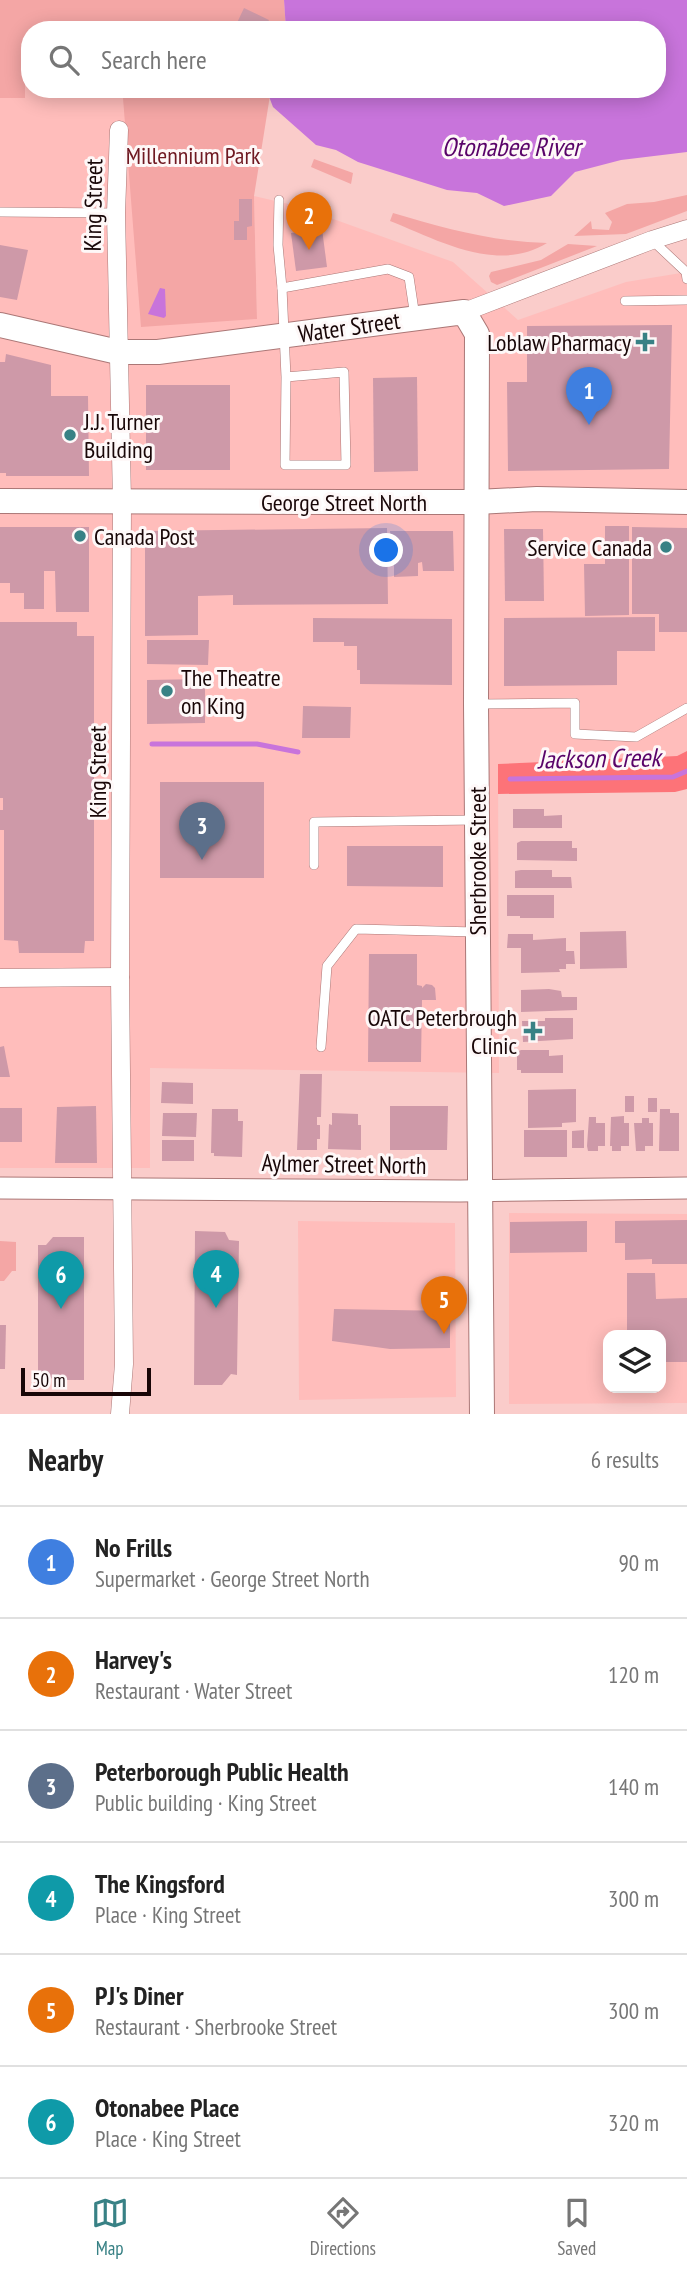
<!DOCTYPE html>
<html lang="en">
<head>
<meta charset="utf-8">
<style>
  body { margin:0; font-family:"PT Sans Narrow",sans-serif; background:#f2f2f2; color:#222 }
  .controls { position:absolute; right:21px; bottom:21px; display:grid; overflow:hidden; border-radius:14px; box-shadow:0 4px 18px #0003 }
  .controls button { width:63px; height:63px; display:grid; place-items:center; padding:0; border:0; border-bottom:2px solid #e0e0e0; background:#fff; color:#222; font:35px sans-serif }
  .scale { position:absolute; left:21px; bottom:18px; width:130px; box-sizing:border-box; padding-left:7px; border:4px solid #180607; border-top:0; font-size:19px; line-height:24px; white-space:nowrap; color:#180607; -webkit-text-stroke:5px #fef8f8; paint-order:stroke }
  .you { position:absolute; left:387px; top:551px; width:24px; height:24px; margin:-18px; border:5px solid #fff; border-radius:50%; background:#1a73e8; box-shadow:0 0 0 10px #1a73e833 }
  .badge { display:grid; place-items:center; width:46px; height:46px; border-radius:50%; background:#388185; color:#fff; font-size:23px; font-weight:700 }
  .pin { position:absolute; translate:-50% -58px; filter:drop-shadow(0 2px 4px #0008) }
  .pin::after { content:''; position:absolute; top:37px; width:24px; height:21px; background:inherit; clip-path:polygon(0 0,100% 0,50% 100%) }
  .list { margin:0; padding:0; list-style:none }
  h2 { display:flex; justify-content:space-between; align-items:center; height:91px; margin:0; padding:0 28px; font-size:30px }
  h2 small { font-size:23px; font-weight:400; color:#767676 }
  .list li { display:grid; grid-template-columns:46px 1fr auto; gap:21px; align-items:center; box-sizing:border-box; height:112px; padding:0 28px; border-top:2px solid #e0e0e0 }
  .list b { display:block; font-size:26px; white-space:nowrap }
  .list p { margin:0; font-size:23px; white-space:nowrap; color:#767676 }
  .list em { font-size:23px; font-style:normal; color:#767676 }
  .icon { flex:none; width:38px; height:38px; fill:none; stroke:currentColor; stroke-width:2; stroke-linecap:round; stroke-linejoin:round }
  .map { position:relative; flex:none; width:687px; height:1414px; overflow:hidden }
  .search { position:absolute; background:#fff; box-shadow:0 4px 18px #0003; left:21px; right:21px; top:21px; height:77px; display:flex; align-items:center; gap:18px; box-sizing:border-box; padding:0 24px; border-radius:28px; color:#767676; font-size:26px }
  .sheet { height:763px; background:#fff }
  nav { display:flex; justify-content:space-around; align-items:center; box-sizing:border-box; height:98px; border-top:2px solid #e0e0e0; background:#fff; font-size:19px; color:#767676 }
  nav a { display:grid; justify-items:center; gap:4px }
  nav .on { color:#388185 }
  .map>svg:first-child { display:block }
</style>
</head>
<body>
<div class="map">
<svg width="687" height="1414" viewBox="0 0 687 1414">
  <rect width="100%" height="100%" fill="#faccca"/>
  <!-- built -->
  <g fill="#ffbdbb" fill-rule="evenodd">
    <polygon points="0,47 30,59 30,89 103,89 123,97 257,319 254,196 297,206 453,262 518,320 626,282 687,272 687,751 677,756 498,764 499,1073 150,1068 150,1168 0,1168"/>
    <path d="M509,1213L687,1214V1403L509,1404ZM608,1335H661V1388H608Z"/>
    <polygon points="298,1221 455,1223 456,1397 299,1400"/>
  </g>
  <!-- green -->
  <g fill="#f4a6a5">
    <polygon points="0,0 284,0 286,30 30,30 30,59 25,58 25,98 0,98"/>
    <polygon points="103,89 271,89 254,196 257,319 141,327 123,98"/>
    <polygon points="314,159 353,173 351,184 311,167"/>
    <polygon points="687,195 687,211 626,234 574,236 591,221 592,229 609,230 612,222 605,213 627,204 654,202"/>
    <path d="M393,213C444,228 493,242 547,243C497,274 438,240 390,221Z"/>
    <polygon points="568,244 597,246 497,285 491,282 489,276 491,272 541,260"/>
    <polygon points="0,1241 16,1242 16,1271 12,1271 4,1281 0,1281"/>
  </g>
  <!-- forest -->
  <polygon fill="#fd7378" points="687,751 687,789 675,792 498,794 498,764 677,756"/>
  <!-- water -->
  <g fill="#c874db">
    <polygon points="284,0 687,0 687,152 621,160 575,172 551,196 504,206 477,193 447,190 358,162 336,150 316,145 273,107 268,94 271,89 657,89 657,30 286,30"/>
    <polygon points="160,288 165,289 166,316 164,318 148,314"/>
  </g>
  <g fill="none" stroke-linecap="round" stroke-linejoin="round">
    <!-- stream -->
    <g stroke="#c874db" stroke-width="5">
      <polyline points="152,744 257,744 298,752"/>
      <polyline points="510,779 673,777 687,771"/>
    </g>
  </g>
  <!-- building -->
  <g fill="#ce99a8">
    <polygon points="244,8 269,20 264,30 239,30 240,27 236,25"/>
    <polygon points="239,199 252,199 252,226 247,227 247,240 234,240 234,221 239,221"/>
    <polygon points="322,229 327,267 296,271 291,233"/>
    <polygon points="0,245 28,250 17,300 0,297"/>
    <polygon points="672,325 669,469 508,471 507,382 527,382 527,326"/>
    <polygon points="6,354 51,365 51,396 88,396 89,476 6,476 6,473 0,473 0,362 5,362"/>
    <polygon points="417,377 418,471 374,472 373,378"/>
    <rect x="146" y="385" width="84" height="85"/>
    <polygon points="605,526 629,526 629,615 585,616 584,564 605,564"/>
    <polygon points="0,527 89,527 89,612 56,612 55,571 44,571 44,609 24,609 24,593 10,593 10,583 0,583"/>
    <polygon points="632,527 687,528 687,632 659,632 659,614 632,614"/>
    <polygon points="387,528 388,604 233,605 233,595 198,596 198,635 145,636 145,531"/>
    <polygon points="504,529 543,529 544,601 505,601"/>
    <polygon points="390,531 453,531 454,571 423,571 422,562 418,563 418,576 394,577 394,546 391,546"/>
    <polygon points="655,617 655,651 617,651 617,685 504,686 504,618"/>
    <polygon points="313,618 452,619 452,685 360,684 360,670 357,670 357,646 344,646 344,642 313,642"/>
    <polygon points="0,622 77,622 77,636 94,636 94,941 85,941 84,953 19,953 18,941 4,940 4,830 0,830 0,810 3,810 3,798 0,798"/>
    <polygon points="147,640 209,640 208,665 147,664"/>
    <polygon points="205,679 205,723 147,724 147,680"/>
    <polygon points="303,706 351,707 350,738 302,738"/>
    <rect x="160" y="782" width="104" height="96"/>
    <polygon points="513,809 544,809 544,816 562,815 562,828 513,828"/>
    <polygon points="521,841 572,841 572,848 577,848 577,861 517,860 517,843"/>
    <polygon points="347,846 443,846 443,887 347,886"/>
    <polygon points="521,870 552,870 552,877 571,877 572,888 515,888 515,871"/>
    <polygon points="507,895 554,895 554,918 520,918 520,916 507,916"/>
    <polygon points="626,931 627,968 580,969 580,932"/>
    <polygon points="508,934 533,934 533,940 566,938 566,951 574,951 575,964 566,964 566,969 559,969 560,972 521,973 521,948 507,948"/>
    <polygon points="369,954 417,954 417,985 422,986 422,988 426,984 432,985 435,988 436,1000 422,1000 421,1062 368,1062"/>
    <polygon points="549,989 561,991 562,997 577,997 577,1010 521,1012 521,990"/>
    <polygon points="545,1018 573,1018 573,1039 523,1042 522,1021 545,1021"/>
    <polygon points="4,1046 6,1057 10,1077 0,1077 0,1047"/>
    <polygon points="521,1050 549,1050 549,1056 563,1055 563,1073 521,1073 521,1070 517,1070 517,1052"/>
    <polygon points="300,1074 322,1074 321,1117 317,1117 317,1125 320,1125 320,1139 317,1139 317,1150 297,1150"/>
    <polygon points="162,1082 193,1083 193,1104 161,1103"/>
    <polygon points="576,1089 576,1122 562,1123 562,1127 528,1128 528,1090"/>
    <rect x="625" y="1096" width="9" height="16"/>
    <rect x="648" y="1098" width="9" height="14"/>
    <polygon points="96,1106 97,1163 55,1163 57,1107"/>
    <polygon points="390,1106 448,1106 447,1150 390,1150"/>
    <rect x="0" y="1108" width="22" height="34"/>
    <polygon points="212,1109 238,1109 238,1121 243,1121 242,1157 214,1156 214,1153 211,1153"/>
    <polygon points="660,1109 670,1109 670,1113 679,1113 679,1151 659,1151"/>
    <polygon points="163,1113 197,1113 196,1137 162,1136"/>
    <polygon points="332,1113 358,1114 358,1125 361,1125 361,1150 328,1149 329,1124 332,1125"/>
    <polygon points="624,1116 624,1123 629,1123 629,1146 621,1146 621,1151 612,1151 612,1146 610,1146 611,1117"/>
    <polygon points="589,1117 596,1117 596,1123 605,1123 605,1146 598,1146 598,1151 588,1151 587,1146"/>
    <polygon points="642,1118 649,1118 649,1123 653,1123 653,1146 645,1146 645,1151 636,1151 634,1123 642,1123"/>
    <rect x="524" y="1130" width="43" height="27"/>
    <polygon points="584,1130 584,1148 572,1148 572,1131"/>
    <rect x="162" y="1140" width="32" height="21"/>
    <polygon points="687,1220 687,1264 652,1264 652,1259 625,1260 625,1243 615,1243 615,1221"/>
    <polygon points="587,1221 587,1252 510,1253 510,1222"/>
    <polygon points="195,1231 225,1232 229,1240 239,1241 237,1375 231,1374 222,1385 194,1385"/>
    <polygon points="53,1237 84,1237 84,1380 53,1380 46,1372 38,1373 38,1245 46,1245"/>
    <polygon points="627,1273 655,1273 656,1299 687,1298 687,1362 661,1362 661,1335 627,1335"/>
    <polygon points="334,1309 450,1311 450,1348 390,1349 332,1341"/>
    <polygon points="0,1325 6,1325 5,1369 0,1369"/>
  </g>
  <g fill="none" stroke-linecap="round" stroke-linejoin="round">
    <defs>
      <g id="service">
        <polyline points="279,200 278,245 282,288 388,269 409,277 415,317"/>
        <polyline points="0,212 116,213"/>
        <polyline points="652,240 686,272 687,279"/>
        <polyline points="282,288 286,377 285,465 346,465 344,372 286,377"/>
        <polyline points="625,301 687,300"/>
        <polyline points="479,704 575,703 575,734 636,737 687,708"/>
        <polyline points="314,865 314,822 476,820"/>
        <polyline points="321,1047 327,966 356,929 476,932"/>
      </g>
      <g id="minor">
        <polyline points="119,130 116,213 122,501 120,977 124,1364 120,1414"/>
        <polyline points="464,312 652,240 687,229"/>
        <polyline points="0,978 120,977"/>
      </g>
      <polyline id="tertiary" points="0,1188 460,1191 687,1188"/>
      <g id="secondary">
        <polyline points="0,325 118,352 158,352 464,312 477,334 476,704 482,1414"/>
        <polyline points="0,501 345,502 477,502 537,499 687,502"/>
      </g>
    </defs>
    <!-- service casing -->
    <use href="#service" stroke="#ab7776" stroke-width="10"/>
    <!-- minor casing -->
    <use href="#minor" stroke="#ab7776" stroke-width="19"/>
    <!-- tertiary casing -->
    <use href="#tertiary" stroke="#ab7776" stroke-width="23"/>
    <!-- secondary casing -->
    <use href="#secondary" stroke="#ab7776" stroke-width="26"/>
    <!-- service -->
    <use href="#service" stroke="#fff" stroke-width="9"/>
    <!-- minor -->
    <use href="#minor" stroke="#fff" stroke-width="18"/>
    <!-- tertiary -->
    <use href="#tertiary" stroke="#fff" stroke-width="21"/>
    <!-- secondary -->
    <use href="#secondary" stroke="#fff" stroke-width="24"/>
  </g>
  <!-- markers -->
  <g fill="#388185" stroke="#fef8f8" stroke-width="2.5">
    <path d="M641.5 331.5h7v7h7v7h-7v7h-7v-7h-7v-7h7z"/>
    <circle cx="70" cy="435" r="7"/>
    <circle cx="80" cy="536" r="7"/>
    <circle cx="666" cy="547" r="7"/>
    <circle cx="167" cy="691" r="7"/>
    <path d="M529.5 1020.5h7v7h7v7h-7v7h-7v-7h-7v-7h7z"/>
  </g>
  <g text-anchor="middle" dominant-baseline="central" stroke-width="6" stroke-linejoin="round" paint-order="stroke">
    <!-- park labels -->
    <g font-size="24" fill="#6f1922" stroke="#fef8f8">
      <text x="193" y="155">Millennium Park</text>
    </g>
    <!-- street labels -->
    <g font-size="24" fill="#180607" stroke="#fef8f8">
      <text transform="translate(93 205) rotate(-89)">King Street</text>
      <text transform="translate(349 327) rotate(-8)">Water Street</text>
      <text x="344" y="502">George Street North</text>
      <text transform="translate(97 772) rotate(-90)">King Street</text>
      <text transform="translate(477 861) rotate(-90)">Sherbrooke Street</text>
      <text transform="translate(344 1164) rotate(1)">Aylmer Street North</text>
    </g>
    <!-- poi labels -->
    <g font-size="24" fill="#180607" stroke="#fef8f8" text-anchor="end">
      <text x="631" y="342">Loblaw Pharmacy</text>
      <text x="84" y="421" text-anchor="start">J.J. Turner<tspan x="84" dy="28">Building</tspan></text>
      <text x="94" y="536" text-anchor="start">Canada Post</text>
      <text x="652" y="547">Service Canada</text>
      <text x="181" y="677" text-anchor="start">The Theatre<tspan x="181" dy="28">on King</tspan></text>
      <text x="517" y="1017">OATC Peterbrough<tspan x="517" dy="28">Clinic</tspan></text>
    </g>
    <!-- water labels -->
    <g font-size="26" font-style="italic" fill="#590369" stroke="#fef8f8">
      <text x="511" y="146">Otonabee River</text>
      <text transform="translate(599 758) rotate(-1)">Jackson Creek</text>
    </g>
  </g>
</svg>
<div class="controls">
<button><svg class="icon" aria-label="layers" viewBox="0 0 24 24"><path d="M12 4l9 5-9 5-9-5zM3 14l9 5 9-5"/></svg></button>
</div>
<div class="scale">50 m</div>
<div class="you"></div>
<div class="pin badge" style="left:589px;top:425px;background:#3f7fe0">1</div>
<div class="pin badge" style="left:309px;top:250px;background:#e8710a">2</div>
<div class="pin badge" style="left:202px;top:860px;background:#5c6f8a">3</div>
<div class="pin badge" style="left:216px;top:1308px;background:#0f9aa8">4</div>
<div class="pin badge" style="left:444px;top:1334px;background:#e8710a">5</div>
<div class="pin badge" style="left:61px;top:1309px;background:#0f9aa8">6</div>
<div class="search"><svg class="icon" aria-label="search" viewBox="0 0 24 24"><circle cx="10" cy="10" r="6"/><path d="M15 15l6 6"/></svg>Search here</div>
</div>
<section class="sheet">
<h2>Nearby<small>6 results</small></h2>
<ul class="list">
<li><span class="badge" style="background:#3f7fe0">1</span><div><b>No Frills</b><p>Supermarket · George Street North</p></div><em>90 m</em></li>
<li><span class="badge" style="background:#e8710a">2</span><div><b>Harvey's</b><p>Restaurant · Water Street</p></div><em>120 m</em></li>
<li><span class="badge" style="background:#5c6f8a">3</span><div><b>Peterborough Public Health</b><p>Public building · King Street</p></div><em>140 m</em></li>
<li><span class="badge" style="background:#0f9aa8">4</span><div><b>The Kingsford</b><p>Place · King Street</p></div><em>300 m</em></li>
<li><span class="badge" style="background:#e8710a">5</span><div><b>PJ's Diner</b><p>Restaurant · Sherbrooke Street</p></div><em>300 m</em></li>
<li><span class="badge" style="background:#0f9aa8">6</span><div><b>Otonabee Place</b><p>Place · King Street</p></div><em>320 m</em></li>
</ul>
</section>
<nav>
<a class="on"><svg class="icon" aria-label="map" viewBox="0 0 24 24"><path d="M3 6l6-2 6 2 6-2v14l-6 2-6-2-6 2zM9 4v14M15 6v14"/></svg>Map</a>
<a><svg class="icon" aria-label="directions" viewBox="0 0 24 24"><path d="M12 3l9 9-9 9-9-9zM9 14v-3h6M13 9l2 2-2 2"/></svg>Directions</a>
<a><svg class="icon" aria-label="saved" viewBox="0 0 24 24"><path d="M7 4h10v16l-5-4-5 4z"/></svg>Saved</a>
</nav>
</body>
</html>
